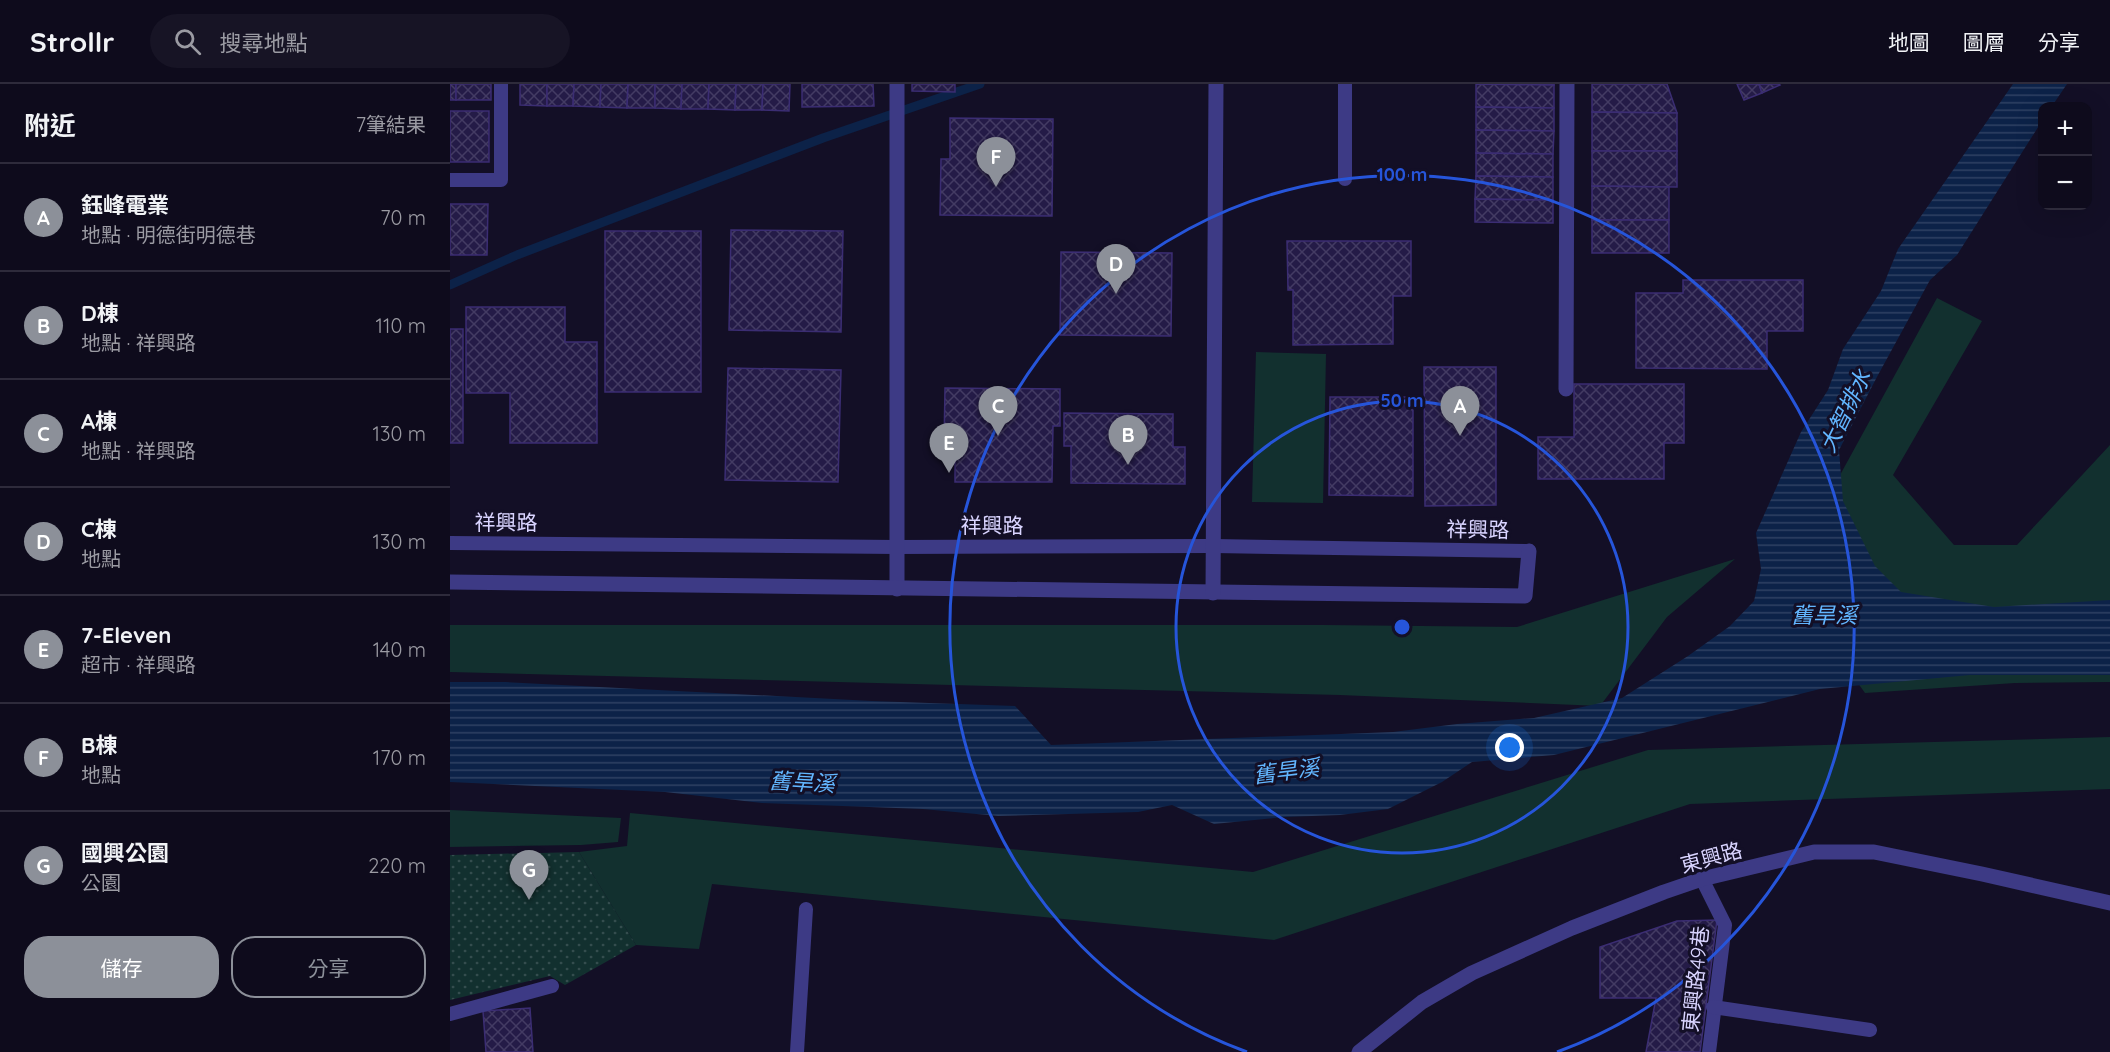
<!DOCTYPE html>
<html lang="zh-TW">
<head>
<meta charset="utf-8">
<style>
  body { margin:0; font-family:Quicksand,"Noto Sans TC",sans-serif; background:#171425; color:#f1f3f6 }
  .controls { position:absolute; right:18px; top:18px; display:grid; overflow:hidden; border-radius:12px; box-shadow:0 6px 24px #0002 }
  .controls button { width:54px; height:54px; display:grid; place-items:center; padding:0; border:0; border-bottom:2px solid #2e2b3b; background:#0e0b1c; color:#f1f3f6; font:30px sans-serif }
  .you { position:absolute; left:1060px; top:664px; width:21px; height:21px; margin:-15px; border:4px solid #fff; border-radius:50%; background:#1a73e8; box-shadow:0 0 0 9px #1a73e833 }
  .badge { display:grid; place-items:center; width:39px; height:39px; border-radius:50%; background:#8c9099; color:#fff; font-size:20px; font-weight:700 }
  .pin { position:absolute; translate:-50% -50px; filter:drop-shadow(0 2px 3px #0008) }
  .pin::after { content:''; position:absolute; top:32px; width:21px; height:18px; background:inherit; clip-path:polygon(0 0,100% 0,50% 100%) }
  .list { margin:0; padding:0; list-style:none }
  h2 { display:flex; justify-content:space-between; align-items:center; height:78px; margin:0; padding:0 24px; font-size:26px }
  h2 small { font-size:20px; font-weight:400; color:#9b9ba3 }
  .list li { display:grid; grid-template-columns:39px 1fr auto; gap:18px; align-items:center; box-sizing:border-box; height:108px; padding:0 24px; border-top:2px solid #2e2b3b }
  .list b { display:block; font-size:22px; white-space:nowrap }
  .list p { margin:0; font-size:20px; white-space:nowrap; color:#9b9ba3 }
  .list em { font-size:20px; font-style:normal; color:#9b9ba3 }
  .actions { display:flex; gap:12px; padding:18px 24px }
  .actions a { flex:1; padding:14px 0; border:2px solid #8c9099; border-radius:24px; text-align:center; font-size:21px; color:#8c9099 }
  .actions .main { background:#8c9099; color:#fff }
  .icon { flex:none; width:33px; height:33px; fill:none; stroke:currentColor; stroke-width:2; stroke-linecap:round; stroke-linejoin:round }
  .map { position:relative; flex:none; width:1660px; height:968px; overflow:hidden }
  header { display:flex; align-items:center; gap:36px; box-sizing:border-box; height:84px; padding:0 30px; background:#0e0b1c; border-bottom:2px solid #2e2b3b }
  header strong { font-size:28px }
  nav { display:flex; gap:33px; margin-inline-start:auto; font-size:21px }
  .search { width:420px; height:54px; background:#171425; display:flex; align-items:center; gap:15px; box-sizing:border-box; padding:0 21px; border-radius:33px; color:#9b9ba3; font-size:22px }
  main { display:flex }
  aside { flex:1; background:#0e0b1c }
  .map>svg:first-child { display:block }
</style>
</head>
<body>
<header>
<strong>Strollr</strong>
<div class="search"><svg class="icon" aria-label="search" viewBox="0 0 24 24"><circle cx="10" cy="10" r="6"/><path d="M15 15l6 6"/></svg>搜尋地點</div>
<nav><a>地圖</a><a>圖層</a><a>分享</a></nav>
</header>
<main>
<aside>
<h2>附近<small>7筆結果</small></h2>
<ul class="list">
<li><span class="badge">A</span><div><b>鈺峰電業</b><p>地點 · 明德街明德巷</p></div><em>70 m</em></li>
<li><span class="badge">B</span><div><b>D棟</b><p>地點 · 祥興路</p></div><em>110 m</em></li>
<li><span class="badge">C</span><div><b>A棟</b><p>地點 · 祥興路</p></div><em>130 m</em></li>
<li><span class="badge">D</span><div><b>C棟</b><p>地點</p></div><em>130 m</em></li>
<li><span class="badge">E</span><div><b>7-Eleven</b><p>超市 · 祥興路</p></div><em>140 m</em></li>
<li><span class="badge">F</span><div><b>B棟</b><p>地點</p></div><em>170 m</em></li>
<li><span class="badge">G</span><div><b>國興公園</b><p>公園</p></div><em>220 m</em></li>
</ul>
<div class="actions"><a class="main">儲存</a><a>分享</a></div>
</aside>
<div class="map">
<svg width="1660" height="968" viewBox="0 0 1660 968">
  <defs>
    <pattern id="park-dots" width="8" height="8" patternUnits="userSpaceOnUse" patternTransform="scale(1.5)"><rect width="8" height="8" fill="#12302f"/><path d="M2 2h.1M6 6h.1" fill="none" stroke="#344d4e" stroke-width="1.8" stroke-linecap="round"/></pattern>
    <pattern id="water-rules" width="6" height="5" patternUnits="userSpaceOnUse" patternTransform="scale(1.5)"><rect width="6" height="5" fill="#0c2248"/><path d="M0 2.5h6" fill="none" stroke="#2f4163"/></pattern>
    <pattern id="building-cross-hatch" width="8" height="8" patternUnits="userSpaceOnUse" patternTransform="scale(1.5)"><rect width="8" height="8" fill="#241b47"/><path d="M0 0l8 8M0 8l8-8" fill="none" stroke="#433b63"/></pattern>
  </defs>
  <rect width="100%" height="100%" fill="#130f26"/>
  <!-- grass -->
  <g fill="#12302f">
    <polygon points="1487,214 1532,237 1443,391 1504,461 1567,461 1660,361 1660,598 1565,599 1415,609 1351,519 1384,402"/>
    <polygon points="806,268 876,270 873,419 802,418"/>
    <polygon points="1285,475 1217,533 1150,622 890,611 0,588 0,541 874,541 1067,543"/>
    <polygon points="1660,653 1660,705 1240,720 824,856 262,800 249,865 186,861 129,768 177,762 180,729 803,788 1198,666"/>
    <polygon points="0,726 171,734 168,758 131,761 0,763"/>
  </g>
  <!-- park -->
  <polygon fill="url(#park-dots)" points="129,768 186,861 115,901 100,892 0,916 0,771"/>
  <!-- water -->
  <polygon fill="url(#water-rules)" points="1563,0 1617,0 1602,22 1592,22 1592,37 1507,171 1480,196 1428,291 1389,366 1393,417 1425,482 1451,508 1544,523 1660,516 1660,591 1520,591 1370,605 1104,671 1022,678 992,698 938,725 890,731 834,733 764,740 722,721 688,728 548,732 473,725 312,719 215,708 0,698 0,598 55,598 422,617 565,622 601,661 943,648 1007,640 1084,634 1172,614 1238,572 1280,542 1304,517 1311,485 1306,449 1351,348 1378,306 1393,265 1431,207 1448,165"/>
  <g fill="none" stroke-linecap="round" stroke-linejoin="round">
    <!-- stream -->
    <polyline stroke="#0c2248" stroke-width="9" points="0,201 67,171 373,54 530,0"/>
  </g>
  <!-- building -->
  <g fill="url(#building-cross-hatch)" stroke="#3b2d73" stroke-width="1.5">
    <rect x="0" y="0" width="6" height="16"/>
    <rect x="6" y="0" width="35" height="16"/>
    <polygon points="70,0 97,0 97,22 70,21"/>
    <polygon points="97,0 124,0 123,22 97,22"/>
    <polygon points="124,0 151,0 150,23 123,22"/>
    <polygon points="151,0 178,0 177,24 150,23"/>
    <polygon points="178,0 205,0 205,24 177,24"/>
    <polygon points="205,0 232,0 231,25 205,24"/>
    <polygon points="232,0 259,0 258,25 231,25"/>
    <polygon points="259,0 286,0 285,26 258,25"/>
    <polygon points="286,0 313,0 312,26 285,26"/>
    <polygon points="313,0 340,0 339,27 312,26"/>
    <polygon points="352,0 423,0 424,22 352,23"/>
    <polygon points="462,0 505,0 505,8 462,7"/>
    <polygon points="1026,0 1104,0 1104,1"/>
    <polygon points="1026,0 1104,1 1104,24 1026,23"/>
    <polygon points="1142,0 1217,0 1227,29 1142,28"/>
    <polygon points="1287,0 1309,0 1312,9 1294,16"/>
    <polygon points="1309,0 1329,0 1330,1 1312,9"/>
    <polygon points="1026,23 1104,24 1104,47 1026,46"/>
    <rect x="0" y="27" width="39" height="51"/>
    <polygon points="1142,28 1227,29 1227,67 1142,67"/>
    <polygon points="500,34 603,35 602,132 490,131 491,75 500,75"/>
    <polygon points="1026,46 1104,47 1103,70 1026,69"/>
    <polygon points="1142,67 1227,67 1227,103 1142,102"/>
    <polygon points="1026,69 1103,70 1103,93 1026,92"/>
    <polygon points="1026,92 1103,93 1103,116 1025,115"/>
    <polygon points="1142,102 1219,103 1219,136 1142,136"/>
    <polygon points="1025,115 1103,116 1103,139 1025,138"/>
    <polygon points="0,120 38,120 37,171 0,171"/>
    <rect x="1142" y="136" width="77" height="33"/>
    <polygon points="281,146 393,147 391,248 279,246"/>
    <rect x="155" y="147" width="96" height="161"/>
    <polygon points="837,157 961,157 961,212 943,212 943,260 843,261 843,206 838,206"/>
    <polygon points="611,168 722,169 721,252 610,251"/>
    <polygon points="1233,196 1353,196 1353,247 1317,247 1317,285 1186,284 1186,209 1233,209"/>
    <polygon points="16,223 115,223 115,258 147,258 147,359 60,359 60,309 16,309"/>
    <rect x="0" y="245" width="13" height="114"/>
    <polygon points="974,283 1046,283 1046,421 975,422"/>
    <polygon points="278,284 391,286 388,398 275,396"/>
    <polygon points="1124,300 1234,300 1234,359 1214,359 1214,395 1088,395 1088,353 1124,353"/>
    <polygon points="495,304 610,305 610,342 603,342 602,398 505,398 505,362 494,362"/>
    <polygon points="880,313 963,313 963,412 879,411"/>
    <polygon points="614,329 723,330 723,363 735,363 735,400 621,399 621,362 614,362"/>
    <polygon points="1267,836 1250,968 1196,968 1206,914 1150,914 1150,863 1227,837"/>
    <polygon points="80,924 83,968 36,968 33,927"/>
  </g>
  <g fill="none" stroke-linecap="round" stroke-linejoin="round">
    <!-- service -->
    <g stroke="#3d3a85" stroke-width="14">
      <polyline points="895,95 895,0"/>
      <polyline points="0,96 51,96 51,0"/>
      <polyline points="0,459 447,463 764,462 1079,467"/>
      <polyline points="1252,795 1275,841 1259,968"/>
      <polyline points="1263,923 1420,946"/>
      <polyline points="0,930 102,902"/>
      <polyline points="347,968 356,825"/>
    </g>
    <!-- minor -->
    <g stroke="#3d3a85" stroke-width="15">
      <polyline points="447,0 447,505"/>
      <polyline points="1116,305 1117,0"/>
      <polyline points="0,498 1075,512 1079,467"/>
      <polyline points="763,509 766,0"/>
    </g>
    <!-- tertiary -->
    <polyline stroke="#3d3a85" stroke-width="15" points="909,968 972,918 1022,889 1122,844 1214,808 1252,795 1364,768 1424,768 1532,790 1660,819"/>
  </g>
  <!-- distance rings -->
  <g fill="none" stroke="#2655da" stroke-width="3">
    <circle cx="952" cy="543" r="226"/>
    <path d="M797 968A452 452 0 1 1 1107 968"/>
  </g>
  <g text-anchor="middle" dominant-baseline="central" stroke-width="6" stroke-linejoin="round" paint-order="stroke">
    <!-- street labels -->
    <g font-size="21" fill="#d9d4ff" stroke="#130f26">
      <text x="56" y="438">祥興路</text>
      <text x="542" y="441">祥興路</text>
      <text transform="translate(1028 445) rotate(1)">祥興路</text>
      <text transform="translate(1261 773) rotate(-15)">東興路</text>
      <text transform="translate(1245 895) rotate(-84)">東興路49巷</text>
    </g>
    <!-- water labels -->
    <g font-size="22" font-style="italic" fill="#62b6ff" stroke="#130f26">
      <text transform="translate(1395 327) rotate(-64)">大智排水</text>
      <text x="1374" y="531">舊旱溪</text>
      <text transform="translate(836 687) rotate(-7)">舊旱溪</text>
      <text transform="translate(352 698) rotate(3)">舊旱溪</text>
    </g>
  </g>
  <circle cx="952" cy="543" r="9" fill="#2655da" stroke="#130f26" stroke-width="3"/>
  <g font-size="18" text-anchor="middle" font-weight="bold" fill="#2655da" stroke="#130f26" stroke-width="6" stroke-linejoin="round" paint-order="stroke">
    <text x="952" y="97">100 m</text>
    <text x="952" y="323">50 m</text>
  </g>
</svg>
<div class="controls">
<button>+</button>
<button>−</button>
</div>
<div class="you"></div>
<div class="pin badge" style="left:1010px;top:352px">A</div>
<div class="pin badge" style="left:678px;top:381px">B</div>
<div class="pin badge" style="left:548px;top:352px">C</div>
<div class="pin badge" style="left:666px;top:210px">D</div>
<div class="pin badge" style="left:499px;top:389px">E</div>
<div class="pin badge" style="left:546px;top:103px">F</div>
<div class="pin badge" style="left:79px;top:816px">G</div>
</div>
</main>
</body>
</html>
